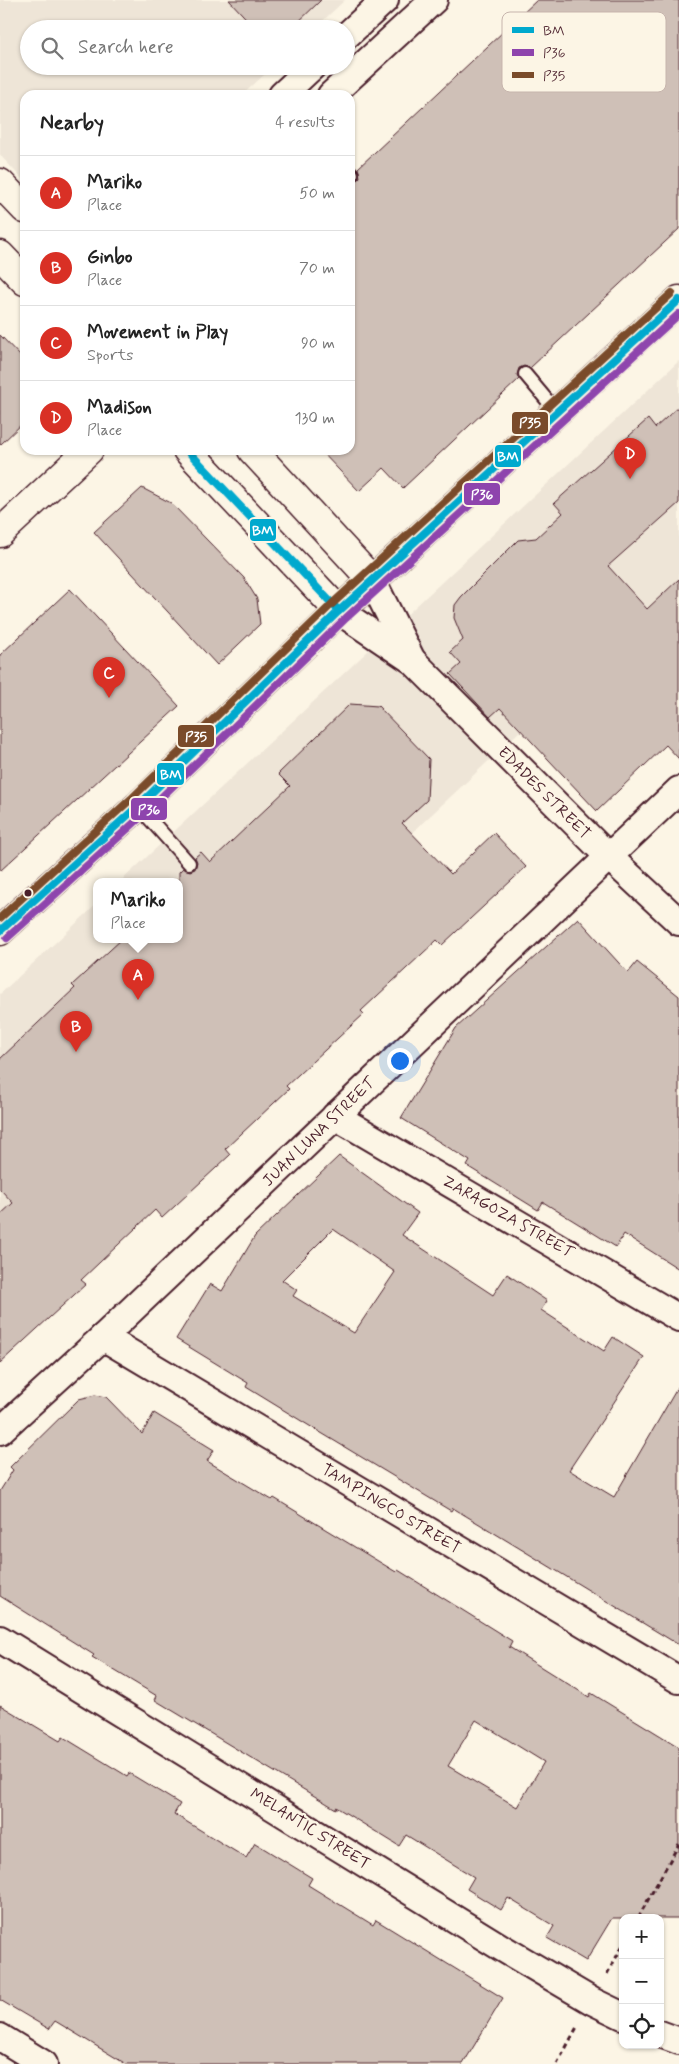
<!DOCTYPE html>
<html lang="en">
<head>
<meta charset="utf-8">
<style>
  body { margin:0; font-family:Mynerve,sans-serif; background:#f6f6f6; color:#222 }
  .controls { position:absolute; right:15px; bottom:15px; display:grid; overflow:hidden; border-radius:10px; box-shadow:0 1px 4px #0004 }
  .controls button { width:45px; height:45px; display:grid; place-items:center; padding:0; border:0; border-bottom:1px solid #e0e0e0; background:#fff; color:#222; font:25px sans-serif }
  .you { position:absolute; left:399px; top:1060px; width:18px; height:18px; margin:-12px; border:4px solid #fff; border-radius:50%; background:#1a73e8; box-shadow:0 0 0 8px #1a73e833 }
  .badge { display:grid; place-items:center; width:32px; height:32px; border-radius:50%; background:#d93025; color:#fff; font-size:16px; font-weight:700 }
  .pin { position:absolute; translate:-50% -41px; filter:drop-shadow(0 1px 2px #0008) }
  .pin::after { content:''; position:absolute; top:26px; width:18px; height:15px; background:inherit; clip-path:polygon(0 0,100% 0,50% 100%) }
  .popup { position:absolute; left:93px; top:878px; width:90px; height:65px; box-sizing:border-box; display:grid; place-content:center; border-radius:10px; background:#fff; filter:drop-shadow(0 1px 4px #0005); font-size:16px; white-space:nowrap; color:#767676 }
  .popup b { font-size:19px; color:#222 }
  .popup::after { content:''; position:absolute; left:50%; top:100%; margin-left:-10px; border:10px solid transparent; border-top-color:#fff }
  .list { margin:0; padding:0; list-style:none }
  h2 { display:flex; justify-content:space-between; align-items:center; height:65px; margin:0; padding:0 20px; font-size:21px }
  h2 small { font-size:16px; font-weight:400; color:#767676 }
  .list li { display:grid; grid-template-columns:32px 1fr auto; gap:15px; align-items:center; box-sizing:border-box; height:75px; padding:0 20px; border-top:1px solid #e0e0e0 }
  .list b { display:block; font-size:19px; white-space:nowrap }
  .list p { margin:0; font-size:16px; white-space:nowrap; color:#767676 }
  .list em { font-size:16px; font-style:normal; color:#767676 }
  .icon { flex:none; width:28px; height:28px; fill:none; stroke:currentColor; stroke-width:2; stroke-linecap:round; stroke-linejoin:round }
  .map { position:relative; flex:none; width:679px; height:2064px; overflow:hidden }
  .search { position:absolute; background:#fff; box-shadow:0 1px 4px #0004; left:20px; top:20px; width:335px; height:55px; display:flex; align-items:center; gap:12px; box-sizing:border-box; padding:0 18px; border-radius:28px; color:#767676; font-size:19px }
  .panel { position:absolute; background:#fff; box-shadow:0 1px 4px #0004; left:20px; top:90px; width:335px; height:365px; border-radius:15px }
  .map>svg:first-child { display:block }
</style>
</head>
<body>
<div class="map">
<svg width="679" height="2064" viewBox="0 0 679 2064">
  <rect width="100%" height="100%" fill="#fcf5e5"/>
  <filter id="ink" filterUnits="userSpaceOnUse"><feTurbulence type="fractalNoise" baseFrequency=".02" numOctaves="2"/><feDisplacementMap in="SourceGraphic" scale="10" xChannelSelector="R" yChannelSelector="G"/><feConvolveMatrix kernelMatrix="1 2 1 2 8 2 1 2 1" color-interpolation-filters="sRGB"/></filter>
  <g filter="url(#ink)">
    <!-- built -->
    <g fill="#eee5d7">
      <polygon points="0,0 345,0 314,29 29,29 29,66 274,66 242,95 25,95 25,182 0,155"/>
      <polygon points="679,361 679,580 460,788 0,1216 0,994 97,904 97,939 179,939 179,881 121,881"/>
    </g>
    <!-- building -->
    <g fill="#cfc0b7" stroke="#4a1f2b" fill-rule="evenodd">
      <polygon points="229,0 321,0 291,29 256,29"/>
      <polygon points="537,0 679,0 679,229 530,368 524,366 519,368 517,375 519,379 403,488 384,468 359,491 320,450 350,450 350,182 355,182 360,177 358,168"/>
      <polygon points="0,335 25,361 25,421 0,445"/>
      <polygon points="679,406 679,503 608,566 647,609 679,579 679,759 666,745 597,811 500,708 490,717 450,674 461,664 450,652 463,640 454,618 455,605 461,597 518,540 536,538 563,513 554,503 648,419 655,428"/>
      <polygon points="142,488 171,503 244,578 257,599 260,624 217,665 94,532"/>
      <polygon points="70,589 179,706 0,871 0,655"/>
      <polygon points="350,704 378,706 429,759 427,800 402,823 451,874 494,833 526,867 442,945 437,940 361,1011 364,1014 286,1086 289,1089 225,1149 230,1155 162,1218 155,1210 81,1280 86,1284 0,1363 0,1215 13,1203 0,1189 0,1059 75,988 72,985 122,939 179,939 179,872 183,868 190,871 195,869 197,862 195,857 201,852 210,862 290,786 278,774"/>
      <polygon points="578,918 628,973 637,962 679,996 679,1269 624,1234 616,1247 543,1202 538,1210 467,1166 470,1161 401,1118 456,1028"/>
      <path d="M339,1156L418,1213L402,1235L493,1295L507,1274L547,1301L541,1310L604,1351L613,1337L644,1357L569,1470L614,1497L679,1385V1645L453,1508L451,1511L308,1425L246,1387L248,1383L176,1339L210,1284L222,1291L255,1236ZM333,1229L395,1272L354,1333L293,1296L297,1290L282,1280Z"/>
      <path d="M95,1395L106,1397L142,1434L154,1413L214,1450L207,1461L272,1500L274,1498L396,1572L398,1570L512,1641L509,1647L589,1697L591,1693L679,1747V1918H612L586,1961L547,1938L554,1926L508,1898L501,1910L467,1889L474,1877L406,1835L399,1846L336,1807V1809L155,1700L157,1696L92,1657L94,1655L0,1596V1491L13,1470L10,1467L79,1399ZM476,1720L544,1762L517,1807L448,1766Z"/>
      <polygon points="0,1705 60,1741 63,1737 127,1776 129,1773 180,1804 174,1814 246,1858 255,1843 312,1878 308,1885 373,1925 376,1920 503,1998 463,2064 126,2064 55,2021 49,2029 0,2000"/>
    </g>
    <g fill="none" stroke-linecap="round" stroke-linejoin="round">
      <defs>
        <g id="service">
          <polyline points="350,172 352,174"/>
          <polyline points="525,374 556,411"/>
          <polyline points="138,806 189,863"/>
        </g>
        <g id="minor">
          <polyline points="346,36 385,0"/>
          <polyline points="282,95 313,66"/>
          <polyline points="331,95 434,0"/>
          <polyline points="372,580 412,660"/>
          <polyline points="339,611 413,661 608,856 679,922"/>
          <polyline points="335,1116 679,1318"/>
          <polyline points="103,1337 679,1680"/>
          <polyline points="0,1431 103,1337 679,790"/>
          <polyline points="0,1639 502,1948 592,2001 623,2016"/>
          <polyline points="660,2034 679,2041"/>
          <polyline points="0,2037 44,2064"/>
        </g>
        <polyline id="tertiary" points="0,533 89,450"/>
        <g id="secondary">
          <polyline points="0,183 25,209"/>
          <polyline points="0,255 25,281"/>
          <polyline points="187,450 339,611"/>
          <polyline points="252,450 372,580"/>
          <polyline points="0,931 138,806 339,611 679,300"/>
        </g>
      </defs>
      <!-- service casing -->
      <use href="#service" stroke="#4a1f2b" stroke-width="16"/>
      <!-- minor casing -->
      <use href="#minor" stroke="#4a1f2b" stroke-width="30"/>
      <!-- tertiary casing -->
      <use href="#tertiary" stroke="#4a1f2b" stroke-width="31"/>
      <!-- secondary casing -->
      <use href="#secondary" stroke="#4a1f2b" stroke-width="31"/>
      <!-- path -->
      <g stroke="#4a1f2b" stroke-width="3" stroke-dasharray="5 4" stroke-linecap="butt">
        <polyline points="638,1918 679,1844"/>
        <polyline points="607,1974 623,1945"/>
        <polyline points="557,2064 577,2027"/>
      </g>
      <!-- service -->
      <use href="#service" stroke="#fcf5e5" stroke-width="12"/>
      <!-- minor -->
      <use href="#minor" stroke="#fcf5e5" stroke-width="26"/>
      <!-- tertiary -->
      <use href="#tertiary" stroke="#fcf5e5" stroke-width="28"/>
      <!-- secondary -->
      <use href="#secondary" stroke="#fcf5e5" stroke-width="28"/>
      <defs>
        <g id="bus-1">
          <polyline points="187,450 339,611"/>
          <polyline points="0,931 138,806 339,611 679,300"/>
        </g>
        <polyline id="bus-2" points="7,938 145,813 346,618 679,314"/>
        <polyline id="bus-3" points="0,918 131,799 332,604 672,293"/>
      </defs>
      <!-- bus-1 casing -->
      <use href="#bus-1" stroke="#fcf5e5" stroke-width="11"/>
      <!-- bus-2 casing -->
      <use href="#bus-2" stroke="#fcf5e5" stroke-width="11"/>
      <!-- bus-3 casing -->
      <use href="#bus-3" stroke="#fcf5e5" stroke-width="11"/>
      <!-- bus-1 -->
      <use href="#bus-1" stroke="#00a9ce" stroke-width="8"/>
      <!-- bus-2 -->
      <use href="#bus-2" stroke="#8e44ad" stroke-width="8"/>
      <!-- bus-3 -->
      <use href="#bus-3" stroke="#7a4b2a" stroke-width="8"/>
    </g>
  </g>
  <!-- markers -->
  <circle fill="#4a1f2b" stroke="#fcf5e5" stroke-width="2" cx="28" cy="893" r="4.5"/>
  <g text-anchor="middle" dominant-baseline="central" stroke-width="4.5" stroke-linejoin="round" paint-order="stroke">
    <!-- street labels -->
    <g font-size="16" fill="#4a1f2b" stroke="#fcf5e5">
      <text transform="translate(544 793) rotate(45)">EDADES STREET</text>
      <text transform="translate(319 1132) rotate(-44)">JUAN LUNA STREET</text>
      <text transform="translate(508 1217) rotate(30)">ZARAGOZA STREET</text>
      <text transform="translate(391 1509) rotate(31)">TAMPINGCO STREET</text>
      <text transform="translate(310 1829) rotate(32)">MELANTIC STREET</text>
    </g>
  </g>
  <!-- legend -->
  <rect x="502" y="12" width="164" height="80" rx="8" fill="#fcf5e5" stroke="#c7b5ad" stroke-width="1"/>
  <rect x="512" y="27" width="22" height="6" fill="#00a9ce"/>
  <rect x="512" y="49" width="22" height="7" fill="#8e44ad"/>
  <rect x="512" y="72" width="22" height="6" fill="#7a4b2a"/>
  <g font-size="14" fill="#4a1f2b">
    <text x="543" y="35">BM</text>
    <text x="543" y="57">P36</text>
    <text x="543" y="80">P35</text>
  </g>
  <g stroke="#fcf5e5" stroke-width="2">
    <rect x="511" y="411" width="38" height="24" rx="5" fill="#7a4b2a"/>
    <rect x="494" y="444" width="28" height="24" rx="5" fill="#00a9ce"/>
    <rect x="463" y="482" width="38" height="24" rx="5" fill="#8e44ad"/>
    <rect x="249" y="518" width="28" height="24" rx="5" fill="#00a9ce"/>
    <rect x="177" y="724" width="38" height="24" rx="5" fill="#7a4b2a"/>
    <rect x="156" y="762" width="29" height="24" rx="5" fill="#00a9ce"/>
    <rect x="130" y="797" width="38" height="24" rx="5" fill="#8e44ad"/>
  </g>
  <g font-size="14" text-anchor="middle" font-weight="bold" fill="#fff">
    <text x="530" y="427">P35</text>
    <text x="508" y="461">BM</text>
    <text x="482" y="499">P36</text>
    <text x="263" y="535">BM</text>
    <text x="196" y="741">P35</text>
    <text x="171" y="779">BM</text>
    <text x="149" y="814">P36</text>
  </g>
</svg>
<div class="controls">
<button>+</button>
<button>−</button>
<button><svg class="icon" aria-label="locate" viewBox="0 0 24 24"><circle cx="12" cy="12" r="6"/><path d="M12 2v4M12 18v4M2 12h4M18 12h4"/></svg></button>
</div>
<div class="you"></div>
<div class="pin badge" style="left:138px;top:1000px">A</div>
<div class="popup"><b>Mariko</b>Place</div>
<div class="pin badge" style="left:76px;top:1052px">B</div>
<div class="pin badge" style="left:109px;top:698px">C</div>
<div class="pin badge" style="left:630px;top:479px">D</div>
<div class="search"><svg class="icon" aria-label="search" viewBox="0 0 24 24"><circle cx="10" cy="10" r="6"/><path d="M15 15l6 6"/></svg>Search here</div>
<section class="panel">
<h2>Nearby<small>4 results</small></h2>
<ul class="list">
<li><span class="badge">A</span><div><b>Mariko</b><p>Place</p></div><em>50 m</em></li>
<li><span class="badge">B</span><div><b>Ginbo</b><p>Place</p></div><em>70 m</em></li>
<li><span class="badge">C</span><div><b>Movement in Play</b><p>Sports</p></div><em>90 m</em></li>
<li><span class="badge">D</span><div><b>Madison</b><p>Place</p></div><em>130 m</em></li>
</ul>
</section>
</div>
</body>
</html>
